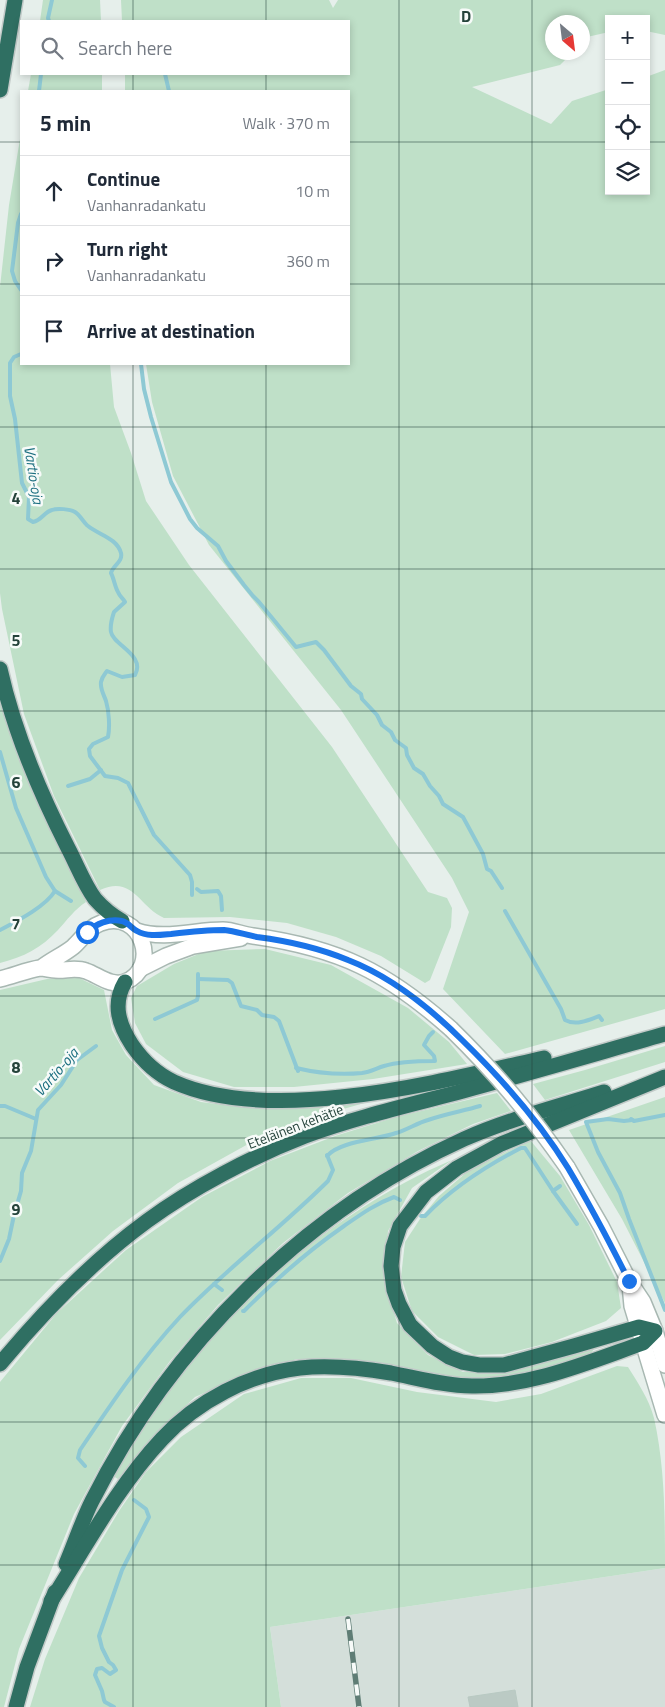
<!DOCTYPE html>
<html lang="en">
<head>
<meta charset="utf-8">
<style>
  body { margin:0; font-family:"Titillium Web",sans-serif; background:#f2f2f3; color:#1f2937 }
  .controls { position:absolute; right:15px; top:15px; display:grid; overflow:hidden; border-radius:0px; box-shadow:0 2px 8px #0003 }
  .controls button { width:45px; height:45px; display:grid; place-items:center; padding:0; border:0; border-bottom:1px solid #e0e1e3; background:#fff; color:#1f2937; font:25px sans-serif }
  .compass { position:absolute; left:545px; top:15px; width:45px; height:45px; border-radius:50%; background:#fff; box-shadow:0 2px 8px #0003; rotate:152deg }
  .stop { position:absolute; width:15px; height:15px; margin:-11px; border:4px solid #1a73e8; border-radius:50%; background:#fff }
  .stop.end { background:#1a73e8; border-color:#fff; box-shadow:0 1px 5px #0008 }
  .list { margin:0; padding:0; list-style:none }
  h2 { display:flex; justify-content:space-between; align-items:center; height:65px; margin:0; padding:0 20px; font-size:21px }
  h2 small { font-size:16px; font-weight:400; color:#747a83 }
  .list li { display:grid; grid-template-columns:32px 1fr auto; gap:15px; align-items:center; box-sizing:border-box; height:70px; padding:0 20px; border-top:1px solid #e0e1e3 }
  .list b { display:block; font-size:19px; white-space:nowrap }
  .list p { margin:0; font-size:16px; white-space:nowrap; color:#747a83 }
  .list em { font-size:16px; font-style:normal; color:#747a83 }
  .icon { flex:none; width:28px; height:28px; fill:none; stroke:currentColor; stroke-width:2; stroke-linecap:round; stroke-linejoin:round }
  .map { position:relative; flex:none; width:665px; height:1707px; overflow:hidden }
  .search { position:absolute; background:#fff; box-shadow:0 2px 8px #0003; left:20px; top:20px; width:330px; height:55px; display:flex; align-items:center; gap:12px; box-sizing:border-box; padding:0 18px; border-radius:0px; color:#747a83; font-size:19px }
  .panel { position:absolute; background:#fff; box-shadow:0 2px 8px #0003; left:20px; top:90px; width:330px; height:275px; border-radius:0px }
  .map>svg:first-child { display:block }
</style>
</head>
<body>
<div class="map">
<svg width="665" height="1707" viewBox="0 0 665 1707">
  <rect width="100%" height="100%" fill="#e6efeb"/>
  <!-- built -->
  <polygon fill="#d4dfda" points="665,1568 665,1707 281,1707 270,1627"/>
  <!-- green -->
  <g fill="#bfe0c8">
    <polygon points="43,0 100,0 101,21 40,21"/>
    <polygon points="121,0 329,0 333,8 338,0 665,0 665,35 646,31 646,19 609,19 609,32 587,37 583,42 582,22 552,22 552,52 572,53 560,65 472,87 551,124 572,101 609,89 609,191 646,191 646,77 665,70 665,1009 505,1054 443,989 469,912 452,878 341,710 209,545 173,476 152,402 146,364 349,364 349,91 125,91 125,74 349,74 349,21 122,21"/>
    <polygon points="31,74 102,74 102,91 28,91"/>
    <path d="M21,133V364H110L114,407L131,453L146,501L189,565L332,747L428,892L447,898L452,908L451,927L430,980L425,983L381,956L336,937L287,923L230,917L164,918C139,907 133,875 100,890L54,796L24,714L2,609L0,593V287L9,205Z"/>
    <path d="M0,697C20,769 53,835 86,902C75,909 67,920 58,930C41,948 24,957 0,963Z"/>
    <polygon points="265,949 331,965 408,1008 449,1042 467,1064 373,1079 294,1087 234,1087 183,1072 146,1044 135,1023 131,998 137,986 174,964 206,951"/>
    <polygon points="79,978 104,990 112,1030 126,1055 154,1085 201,1102 247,1108 295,1108 375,1100 294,1123 250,1143 178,1183 113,1231 58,1280 0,1340 0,990 47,979"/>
    <polygon points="665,1046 665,1062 545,1100 533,1084 585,1070"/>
    <polygon points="497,1093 511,1111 473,1124 418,1151 348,1193 283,1243 218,1305 170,1361 122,1426 74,1514 19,1649 4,1707 0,1707 0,1382 57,1313 126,1250 202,1197 270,1161 335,1136 396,1117"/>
    <polygon points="665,1097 665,1303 622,1219 569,1130"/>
    <polygon points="530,1140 560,1176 589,1225 617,1282 621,1308 606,1321 552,1342 505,1354 474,1355 438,1337 412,1311 401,1277 405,1242 420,1219 439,1196 468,1171"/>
    <path d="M452,1160L412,1188L388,1231L384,1279L397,1323L428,1355L463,1372H503L596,1346L589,1356L528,1374L498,1380L460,1378L345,1360L297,1359L252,1372L195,1397L154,1436L118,1479L113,1476C139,1436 164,1395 195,1357C263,1275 353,1202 452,1160Z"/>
    <path d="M617,1366L628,1367C638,1383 649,1399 654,1418C665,1467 665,1518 665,1568L270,1627L281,1707H30L45,1659L79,1578L119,1511L146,1472L181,1437L244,1394L301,1378H351L417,1392L496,1402L541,1394Z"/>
  </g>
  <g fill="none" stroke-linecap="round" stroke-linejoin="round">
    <!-- stream -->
    <g stroke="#8ec9d4" stroke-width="4">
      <polyline points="49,21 48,18 52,0"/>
      <polyline points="165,74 169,91"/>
      <polyline points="39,91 41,74"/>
      <polyline points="21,214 18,223 12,271 15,281 21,290"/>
      <path d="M21,354L14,357L10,363V396L15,419L22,483L29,497L28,519L33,522C42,520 44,512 52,510C57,508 70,509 75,512C80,515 84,523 88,526C99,535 117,538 121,553C123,562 113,565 111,573C114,579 115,587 118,592C120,597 123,598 125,602L114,612C112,618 110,626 111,632C113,645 146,655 135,675L122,677L107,671C104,675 102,677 101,682C100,689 104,695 106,701C109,711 110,727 108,737L93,744L89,749L90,756L105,776L118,778L128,783L154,835L190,875L192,882V895"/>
      <polyline points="141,364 144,389 151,417 171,482 190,519 197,528 218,546 226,561 244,585 253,596 259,602 296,647 316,642 324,650 351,686 361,694 362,699 377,715 382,725 391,732 395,740 406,748 407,755 414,768 423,774 430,786 439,796 443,804 463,817 483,854 487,869 491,871 502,888"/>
      <polyline points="0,752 16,808 46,877 55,891 71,901"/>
      <polyline points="68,786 90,779 101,770"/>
      <polyline points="197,889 201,892 218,891 221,896 222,910"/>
      <path d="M505,911L561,1009L565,1020C576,1026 589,1020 599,1016L602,1020"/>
      <path d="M0,930C17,921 45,907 55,891"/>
      <polyline points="198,979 228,980 232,983 241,1006 257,1010 262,1015 274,1017 279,1021 298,1071"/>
      <polyline points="155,1019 197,1000 198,996 198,974"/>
      <path d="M296,1068C317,1073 341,1075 362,1073C370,1072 377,1068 384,1066C397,1062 422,1061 435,1061L434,1056L424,1045L429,1036L433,1032"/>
      <polyline points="0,1106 5,1106 36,1119"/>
      <polyline points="631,1119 634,1121 665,1115"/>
      <polyline points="632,1120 624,1121 608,1119 586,1122 598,1152 620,1193 629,1219 665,1310"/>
      <path d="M327,1156C340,1141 377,1140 396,1133C407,1130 417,1123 428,1120C445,1114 463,1111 480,1106"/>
      <polyline points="553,1191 560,1186"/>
      <path d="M421,1216H425C453,1187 486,1166 521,1148H525L553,1191L577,1224"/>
      <polyline points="0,1261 9,1239 14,1215 21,1191 22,1173 31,1151 38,1110 61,1085 77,1060 96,1046"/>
      <polyline points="214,1284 222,1290"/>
      <path d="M243,1311H244C275,1280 308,1251 344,1226C360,1215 375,1204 394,1197L400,1200"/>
      <path d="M85,1466L78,1458L80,1450C111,1404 142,1358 180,1317C227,1268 281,1228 328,1181L333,1170L327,1155"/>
      <polyline points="114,1707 105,1702 104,1700 102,1691 95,1675 97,1669 102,1668 110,1674 116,1670 113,1665 109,1662 102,1648 99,1636 122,1570 149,1517 146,1509 134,1500"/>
    </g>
  </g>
  <!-- building -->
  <polygon fill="#bbcac4" stroke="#b8c9c2" points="515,1690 518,1707 470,1707 468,1697"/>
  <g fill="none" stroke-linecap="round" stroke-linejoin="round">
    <defs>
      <g id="tertiary">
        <path d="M137,931C164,940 195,930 223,930C233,930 243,935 253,936C339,948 387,972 451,1029"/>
        <polyline points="140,969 166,956 193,946 241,938"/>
        <path d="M0,979C13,976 27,970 40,968C45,968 51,970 55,970C66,971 75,967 86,971C98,975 111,987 125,982C161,968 142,908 101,923C89,927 82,939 73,947C63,955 51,960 41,968"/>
        <polyline points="567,1167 601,1226 629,1281 643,1302 655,1331 665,1365"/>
        <polyline points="630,1285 632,1306 665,1415"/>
      </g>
      <g id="motorway">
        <polyline points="0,90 15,0"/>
        <path d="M0,669C14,732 39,791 68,848C77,865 84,884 95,899C103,908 111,915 122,921"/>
        <path d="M125,982C112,1004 119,1025 132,1045C143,1061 157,1074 174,1082C273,1126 442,1081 544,1058"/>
        <path d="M0,1364C44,1311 91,1262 147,1221C192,1188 253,1156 305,1136C357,1117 410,1105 463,1091C530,1073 598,1053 665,1034"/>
        <path d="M66,1564C75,1543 82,1521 92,1501C170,1346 305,1211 464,1139C509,1119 557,1107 604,1092"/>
        <path d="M51,1601C86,1546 118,1486 162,1439C197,1401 249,1374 300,1368C330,1365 361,1368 391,1373C417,1378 445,1386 472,1386C531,1387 589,1362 643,1343L655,1331L639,1327L574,1346L504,1365H479L462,1362L449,1357L432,1346L410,1325L399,1304L394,1290L391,1266L393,1247L400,1226L426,1192L457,1168L501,1144L665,1077"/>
        <polyline points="16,1707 27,1667 55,1592"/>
      </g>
    </defs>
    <!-- tertiary casing -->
    <use href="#tertiary" stroke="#a8b8b2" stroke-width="18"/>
    <!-- motorway casing -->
    <use href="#motorway" stroke="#c2cac8" stroke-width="18"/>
    <!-- tertiary -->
    <use href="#tertiary" stroke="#fff" stroke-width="15"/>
    <!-- motorway -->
    <use href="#motorway" stroke="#2f6f62" stroke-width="15"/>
    <defs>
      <polyline id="rail" points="348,1619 359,1707"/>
    </defs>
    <!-- rail casing -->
    <use href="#rail" stroke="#5f7d75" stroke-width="5.5"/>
    <!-- rail -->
    <use href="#rail" stroke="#f7fbf9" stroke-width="4" stroke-dasharray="11" stroke-linecap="butt"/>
    <defs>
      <path id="tertiary-bridge" d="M451,1029C497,1074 531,1115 567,1167"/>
    </defs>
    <!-- tertiary-bridge casing -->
    <use href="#tertiary-bridge" stroke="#a8b8b2" stroke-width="18" stroke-linecap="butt"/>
    <!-- tertiary-bridge -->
    <use href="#tertiary-bridge" stroke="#fff" stroke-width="15"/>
  </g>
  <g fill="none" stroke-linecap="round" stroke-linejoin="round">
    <!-- route -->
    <path stroke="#1a73e8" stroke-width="6" d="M87,932C96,924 109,918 122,921C128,922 132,929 137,931C147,937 160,935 171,934C188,932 206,930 224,930C235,931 246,935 257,937C288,941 319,948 348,960C392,977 429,1007 462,1040C502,1079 539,1121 568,1168C590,1205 610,1243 629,1281"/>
  </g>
  <!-- grid -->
  <path fill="none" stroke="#24423a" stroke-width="1" stroke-opacity="0.55" d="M133,0V21M266,0V21M399,0V1707M532,0V1707M133,74V91M266,74V91M0,142H21M349,142H609M646,142H665M0,284H21M349,284H665M133,364V1707M266,364V1707M0,427H665M0,569H665M0,711H665M0,853H665M0,996H665M0,1138H665M0,1280H665M0,1422H665M0,1565H665"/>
  <g text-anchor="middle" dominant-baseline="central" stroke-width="5" stroke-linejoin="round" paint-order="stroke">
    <!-- street labels -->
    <g font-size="14" fill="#24423a" stroke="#f7fbf9">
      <text transform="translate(295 1126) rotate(-21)">Eteläinen kehätie</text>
    </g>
    <!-- water labels -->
    <g font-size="15" font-style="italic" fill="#1c6f80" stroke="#f7fbf9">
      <text transform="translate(34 475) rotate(81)">Vartio-oja</text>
      <text transform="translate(56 1072) rotate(-49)">Vartio-oja</text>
    </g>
  </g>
  <g font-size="16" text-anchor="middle" font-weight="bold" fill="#24423a" stroke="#f7fbf9" stroke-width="5" stroke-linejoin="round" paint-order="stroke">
    <text x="466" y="22">D</text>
    <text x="16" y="504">4</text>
    <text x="16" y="646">5</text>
    <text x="16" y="788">6</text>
    <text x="16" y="930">7</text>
    <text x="16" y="1073">8</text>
    <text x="16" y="1215">9</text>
  </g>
</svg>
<div class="controls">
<button>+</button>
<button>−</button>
<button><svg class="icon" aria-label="locate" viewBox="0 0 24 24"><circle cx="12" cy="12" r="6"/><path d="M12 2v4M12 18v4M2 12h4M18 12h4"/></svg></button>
<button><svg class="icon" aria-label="layers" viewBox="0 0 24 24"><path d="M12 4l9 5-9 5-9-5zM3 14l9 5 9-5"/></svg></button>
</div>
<svg class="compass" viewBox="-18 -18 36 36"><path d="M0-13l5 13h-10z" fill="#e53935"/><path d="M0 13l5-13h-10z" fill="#747a83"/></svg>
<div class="stop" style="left:87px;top:932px"></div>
<div class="stop end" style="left:629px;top:1281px"></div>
<div class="search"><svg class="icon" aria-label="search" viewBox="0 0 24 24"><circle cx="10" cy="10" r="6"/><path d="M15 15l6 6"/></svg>Search here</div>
<section class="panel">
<h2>5 min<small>Walk · 370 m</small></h2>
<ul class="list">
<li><svg class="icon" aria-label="ahead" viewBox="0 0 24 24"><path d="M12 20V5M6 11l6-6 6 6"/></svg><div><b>Continue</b><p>Vanhanradankatu</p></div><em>10 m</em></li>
<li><svg class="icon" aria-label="right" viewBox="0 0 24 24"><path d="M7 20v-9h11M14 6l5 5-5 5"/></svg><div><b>Turn right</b><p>Vanhanradankatu</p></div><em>360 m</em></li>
<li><svg class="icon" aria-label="arrive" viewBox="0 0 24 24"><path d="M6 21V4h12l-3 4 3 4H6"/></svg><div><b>Arrive at destination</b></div></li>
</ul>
</section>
</div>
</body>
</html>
